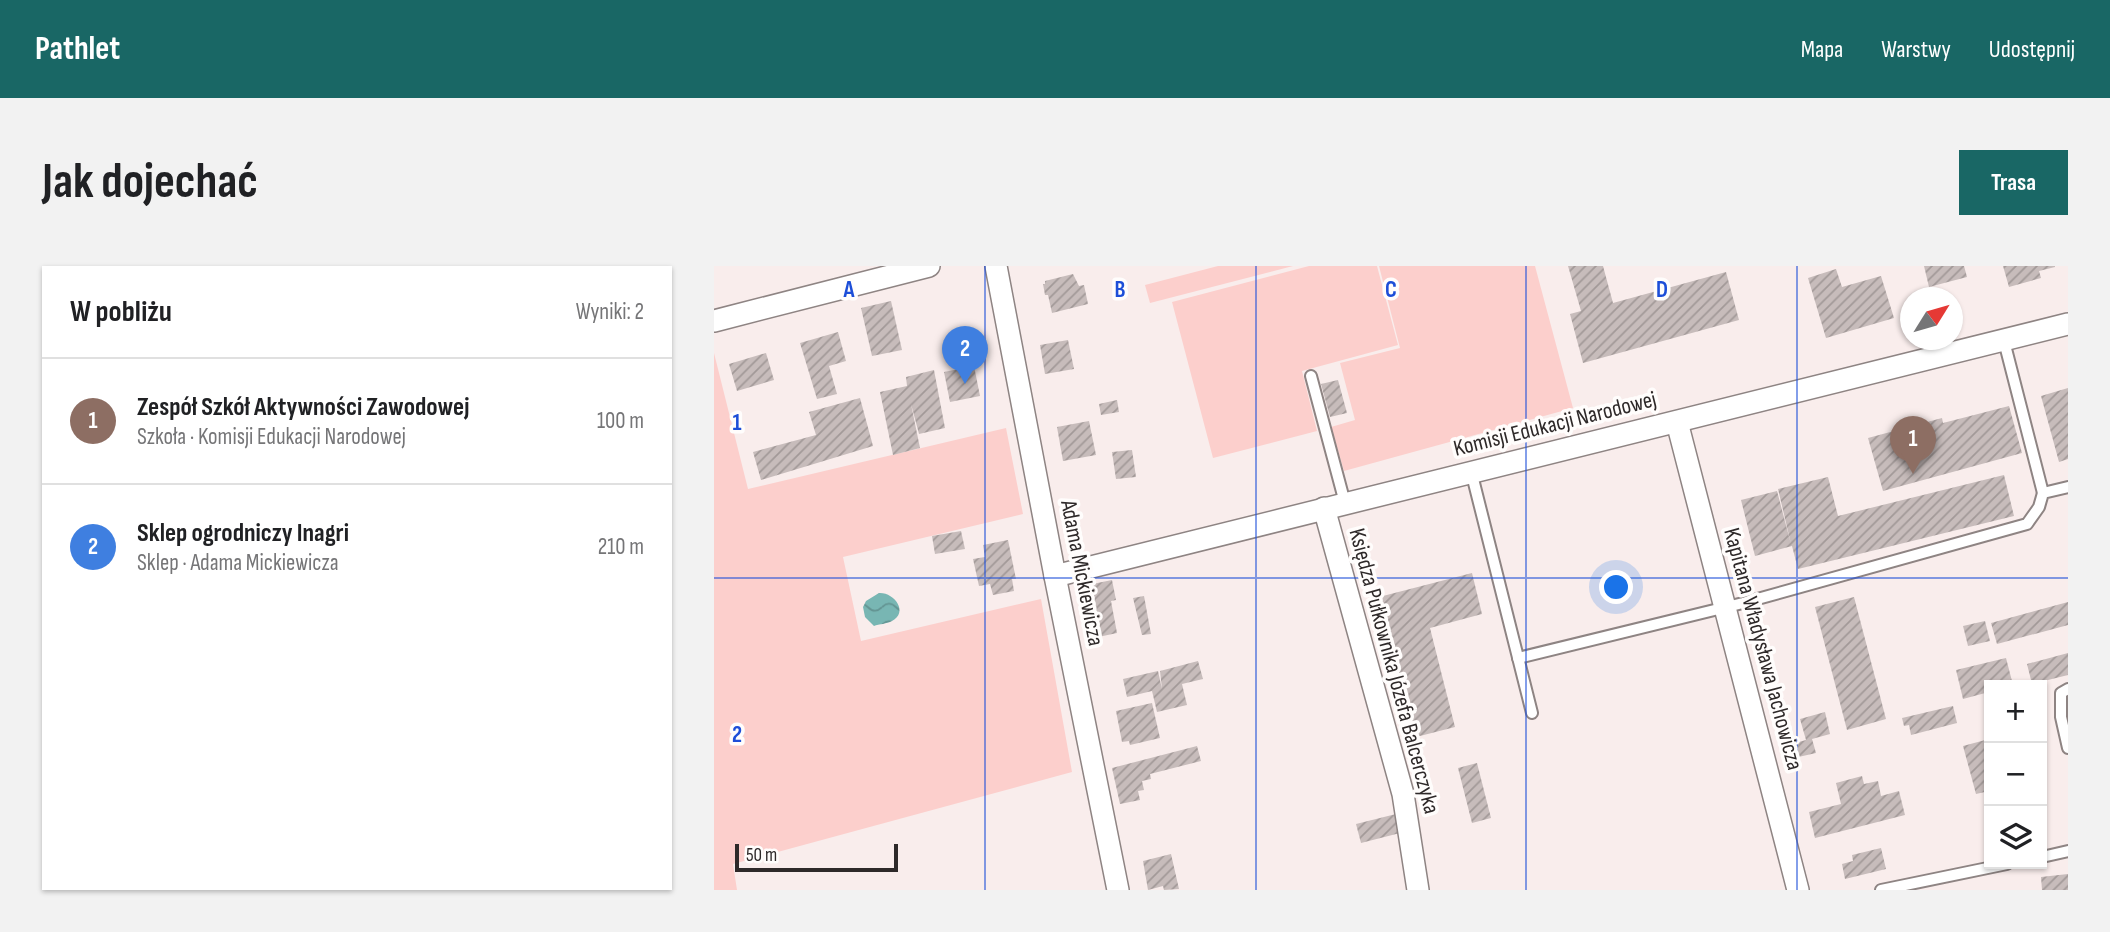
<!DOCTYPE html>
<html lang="pl">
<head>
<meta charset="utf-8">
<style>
  body { margin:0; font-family:"Sofia Sans Condensed",sans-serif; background:#f2f2f2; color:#202124 }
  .controls { position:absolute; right:21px; bottom:21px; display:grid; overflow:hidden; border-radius:0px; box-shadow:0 2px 5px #0004 }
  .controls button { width:63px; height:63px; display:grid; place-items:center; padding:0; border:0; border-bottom:2px solid #e0e0e0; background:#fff; color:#202124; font:35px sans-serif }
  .compass { position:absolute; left:1186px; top:21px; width:63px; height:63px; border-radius:50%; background:#fff; box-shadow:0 2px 5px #0004; rotate:53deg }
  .scale { position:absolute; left:21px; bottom:18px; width:163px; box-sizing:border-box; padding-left:7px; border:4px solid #2e2929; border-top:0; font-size:19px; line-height:24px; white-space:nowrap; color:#2e2929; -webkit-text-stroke:5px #fffdfc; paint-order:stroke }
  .you { position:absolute; left:903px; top:322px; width:24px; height:24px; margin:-18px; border:5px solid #fff; border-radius:50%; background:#1a73e8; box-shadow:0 0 0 10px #1a73e833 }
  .badge { display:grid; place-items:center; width:46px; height:46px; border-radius:50%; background:#196765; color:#fff; font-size:23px; font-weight:700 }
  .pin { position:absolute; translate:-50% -58px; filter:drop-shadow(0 2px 4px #0008) }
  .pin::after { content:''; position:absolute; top:37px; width:24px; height:21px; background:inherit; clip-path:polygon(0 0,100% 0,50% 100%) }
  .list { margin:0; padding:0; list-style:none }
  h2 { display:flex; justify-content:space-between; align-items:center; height:91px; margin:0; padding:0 28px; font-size:30px }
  h2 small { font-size:23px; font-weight:400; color:#757577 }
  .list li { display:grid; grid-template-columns:46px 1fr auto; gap:21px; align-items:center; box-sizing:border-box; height:126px; padding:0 28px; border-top:2px solid #e0e0e0 }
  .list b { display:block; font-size:26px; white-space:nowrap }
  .list p { margin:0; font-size:23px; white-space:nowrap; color:#757577 }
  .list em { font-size:23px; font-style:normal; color:#757577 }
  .icon { flex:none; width:38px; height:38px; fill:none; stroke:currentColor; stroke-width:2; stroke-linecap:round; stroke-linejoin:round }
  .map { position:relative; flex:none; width:1354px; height:624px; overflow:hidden; border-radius:0px }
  header { display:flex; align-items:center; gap:42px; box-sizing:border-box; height:98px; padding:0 35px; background:#196765; color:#fff }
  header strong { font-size:33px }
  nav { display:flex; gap:38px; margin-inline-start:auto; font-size:24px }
  .intro { display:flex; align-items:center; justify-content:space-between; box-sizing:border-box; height:168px; padding:0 42px }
  h1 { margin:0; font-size:49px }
  .button { padding:18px 32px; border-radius:0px; background:#196765; color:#fff; font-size:24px; font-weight:700 }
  main { display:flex; gap:42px; padding:0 42px }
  aside { flex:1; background:#fff; border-radius:0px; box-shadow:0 2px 5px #0004 }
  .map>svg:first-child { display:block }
</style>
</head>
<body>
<header>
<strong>Pathlet</strong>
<nav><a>Mapa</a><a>Warstwy</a><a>Udostępnij</a></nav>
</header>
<div class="intro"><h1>Jak dojechać</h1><a class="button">Trasa</a></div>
<main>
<aside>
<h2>W pobliżu<small>Wyniki: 2</small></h2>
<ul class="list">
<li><span class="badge" style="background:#8d6e63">1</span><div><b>Zespół Szkół Aktywności Zawodowej</b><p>Szkoła · Komisji Edukacji Narodowej</p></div><em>100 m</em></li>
<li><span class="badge" style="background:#3f7fe0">2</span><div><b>Sklep ogrodniczy Inagri</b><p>Sklep · Adama Mickiewicza</p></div><em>210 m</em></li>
</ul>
</aside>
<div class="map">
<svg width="1354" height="624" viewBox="0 0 1354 624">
  <defs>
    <pattern id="water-waves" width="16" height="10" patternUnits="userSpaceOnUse" patternTransform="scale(1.75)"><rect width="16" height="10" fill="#78b6b3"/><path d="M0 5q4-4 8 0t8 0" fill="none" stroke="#639492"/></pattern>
    <pattern id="building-hatch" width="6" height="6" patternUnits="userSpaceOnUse" patternTransform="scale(1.75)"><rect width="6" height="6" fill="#c7bcbb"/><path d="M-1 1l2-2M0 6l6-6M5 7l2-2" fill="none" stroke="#a29998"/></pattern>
  </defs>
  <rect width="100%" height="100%" fill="#f9edec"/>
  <!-- green -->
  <g fill="#fccfcc">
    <polygon points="504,0 579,0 436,37 431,19"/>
    <polygon points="595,0 663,0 684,79 588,105 603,165 499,192 458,36"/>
    <polygon points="665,0 821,0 859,142 630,205 617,161 641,154 626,97 686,82"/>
    <polygon points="0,87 34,223 292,162 309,248 129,291 147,375 327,333 358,506 19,598 23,624 0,624"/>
  </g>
  <!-- water -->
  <path fill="url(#water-waves)" d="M165,327C180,326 195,346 178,355C173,358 165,358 160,360L151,351L149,341L152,335Z"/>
  <!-- building -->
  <g fill="url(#building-hatch)">
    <polygon points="854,0 889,0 899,37 1012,6 1025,54 869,97 856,48 867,45"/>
    <polygon points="1210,0 1250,0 1253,11 1215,21"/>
    <polygon points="1289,0 1341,0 1341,1 1325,5 1327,12 1295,21"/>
    <polygon points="1122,3 1128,21 1167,10 1180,52 1112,72 1094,12"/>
    <polygon points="359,8 365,20 370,19 374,38 338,47 334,29 331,29 329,18 331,18 331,15"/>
    <polygon points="177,35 188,84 158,90 147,42"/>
    <polygon points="124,66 132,95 115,100 123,128 103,133 86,77"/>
    <polygon points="354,74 360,103 331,108 326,79"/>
    <polygon points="52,87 60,114 23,125 15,98"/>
    <polygon points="260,100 266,130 236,136 230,106"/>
    <polygon points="220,104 231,162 205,168 197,138 206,182 179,189 166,126 193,120 192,111"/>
    <polygon points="624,114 633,147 616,151 607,118"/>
    <polygon points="1354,122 1354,193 1345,196 1327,130"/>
    <polygon points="146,132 159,180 47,214 39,186 102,169 95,146"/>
    <polygon points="403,134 405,146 387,149 385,138"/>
    <polygon points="1295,140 1308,187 1169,225 1154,172 1228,152 1229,157"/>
    <polygon points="375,155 382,189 349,195 343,161"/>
    <polygon points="418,184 422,211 402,213 398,186"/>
    <polygon points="1290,209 1300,250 1084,303 1078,280 1041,290 1027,234 1063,225 1077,278 1064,223 1114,211 1124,250"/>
    <polygon points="247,265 251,283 221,288 218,270"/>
    <polygon points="294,274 302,313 298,313 300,325 279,329 276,318 265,320 259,293 271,291 269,279"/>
    <polygon points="758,307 768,348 716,362 741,461 702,471 665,331"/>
    <polygon points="398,314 402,334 397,335 403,367 375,373 364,321"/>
    <polygon points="430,330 437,368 428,369 419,332"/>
    <polygon points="1140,331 1172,453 1133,464 1101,341"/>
    <polygon points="1354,336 1354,359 1283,378 1277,357"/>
    <polygon points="1271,355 1276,375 1254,380 1249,360"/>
    <polygon points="1354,387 1354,409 1318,418 1313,398"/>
    <polygon points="1292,392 1299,419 1275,419 1275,426 1249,433 1242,404"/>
    <polygon points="484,395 489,413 468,418 473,439 443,446 438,425 413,431 409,413 444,405 448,423 446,405"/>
    <polygon points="438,437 446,472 416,479 415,475 408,476 402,445"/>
    <polygon points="1239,440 1243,457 1197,469 1195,459 1190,460 1188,452"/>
    <polygon points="1111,446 1116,468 1098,473 1102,487 1080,492 1083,505 1077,506 1070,480 1092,474 1086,453"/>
    <polygon points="1275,473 1275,525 1262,528 1249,480"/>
    <polygon points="483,480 487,495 436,508 437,513 428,515 430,524 424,525 426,534 406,538 398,502"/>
    <polygon points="763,497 777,552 758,557 744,502"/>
    <polygon points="1148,510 1150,518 1164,515 1167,530 1185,525 1191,549 1101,572 1095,546 1127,538 1122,517"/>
    <polygon points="682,548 686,567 647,577 642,558"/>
    <polygon points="1167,582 1172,603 1131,613 1128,598 1139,595 1138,589"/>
    <polygon points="457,588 465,623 450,624 449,620 434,624 429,595"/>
    <polygon points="1354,608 1354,624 1328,624 1327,611"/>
  </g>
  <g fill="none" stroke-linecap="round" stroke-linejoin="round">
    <defs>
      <g id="service">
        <polyline points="1290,75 1329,227"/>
        <polyline points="597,110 631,237"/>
        <polyline points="757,205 818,447"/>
        <polyline points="804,392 1029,337 1313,258 1325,241 1329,227 1354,221"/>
        <polyline points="1354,423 1347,427 1347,451 1354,482"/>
        <polyline points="1328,591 1354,585"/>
        <polyline points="1167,624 1293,598"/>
      </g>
      <g id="minor">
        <polyline points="282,0 341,310 404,624"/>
        <polyline points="0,55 215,0"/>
        <polyline points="963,156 1084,624"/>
        <polyline points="610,242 689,528 704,624"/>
        <polyline points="341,310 1354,58"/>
      </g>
    </defs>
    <!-- service casing -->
    <use href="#service" stroke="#8e8483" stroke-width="14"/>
    <!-- minor casing -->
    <use href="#minor" stroke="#8e8483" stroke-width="24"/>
    <!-- service -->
    <use href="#service" stroke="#fff" stroke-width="10"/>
    <!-- minor -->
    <use href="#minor" stroke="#fff" stroke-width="21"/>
  </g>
  <!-- grid -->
  <path fill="none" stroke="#1d4ed8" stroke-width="2" stroke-opacity="0.55" d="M271,0V624M542,0V624M812,0V624M1083,0V624M0,312H1354"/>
  <g text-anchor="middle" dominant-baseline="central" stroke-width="7" stroke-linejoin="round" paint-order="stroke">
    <!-- street labels -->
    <g font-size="23" fill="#2e2929" stroke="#fffdfc">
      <text transform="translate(841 158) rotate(-14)">Komisji Edukacji Narodowej</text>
      <text transform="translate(368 307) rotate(79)">Adama Mickiewicza</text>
      <text transform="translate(1049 383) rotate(75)">Kapitana Władysława Jachowicza</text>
      <text transform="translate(680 405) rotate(75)">Księdza Pułkownika Józefa Balcerczyka</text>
    </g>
  </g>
  <g font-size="23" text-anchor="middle" font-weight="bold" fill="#1d4ed8" stroke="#fffdfc" stroke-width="7" stroke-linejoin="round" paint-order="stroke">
    <text x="135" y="31">A</text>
    <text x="406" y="31">B</text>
    <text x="677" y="31">C</text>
    <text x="948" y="31">D</text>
    <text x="23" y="164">1</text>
    <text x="23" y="476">2</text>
  </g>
</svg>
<div class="controls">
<button>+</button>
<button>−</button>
<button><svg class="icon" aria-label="layers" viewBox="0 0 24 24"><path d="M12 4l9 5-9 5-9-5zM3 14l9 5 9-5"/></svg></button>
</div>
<svg class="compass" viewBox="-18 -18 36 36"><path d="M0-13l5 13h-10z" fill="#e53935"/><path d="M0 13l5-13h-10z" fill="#757577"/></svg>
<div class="scale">50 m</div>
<div class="you"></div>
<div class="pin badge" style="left:1199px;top:208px;background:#8d6e63">1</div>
<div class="pin badge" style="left:251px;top:118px;background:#3f7fe0">2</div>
</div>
</main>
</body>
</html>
